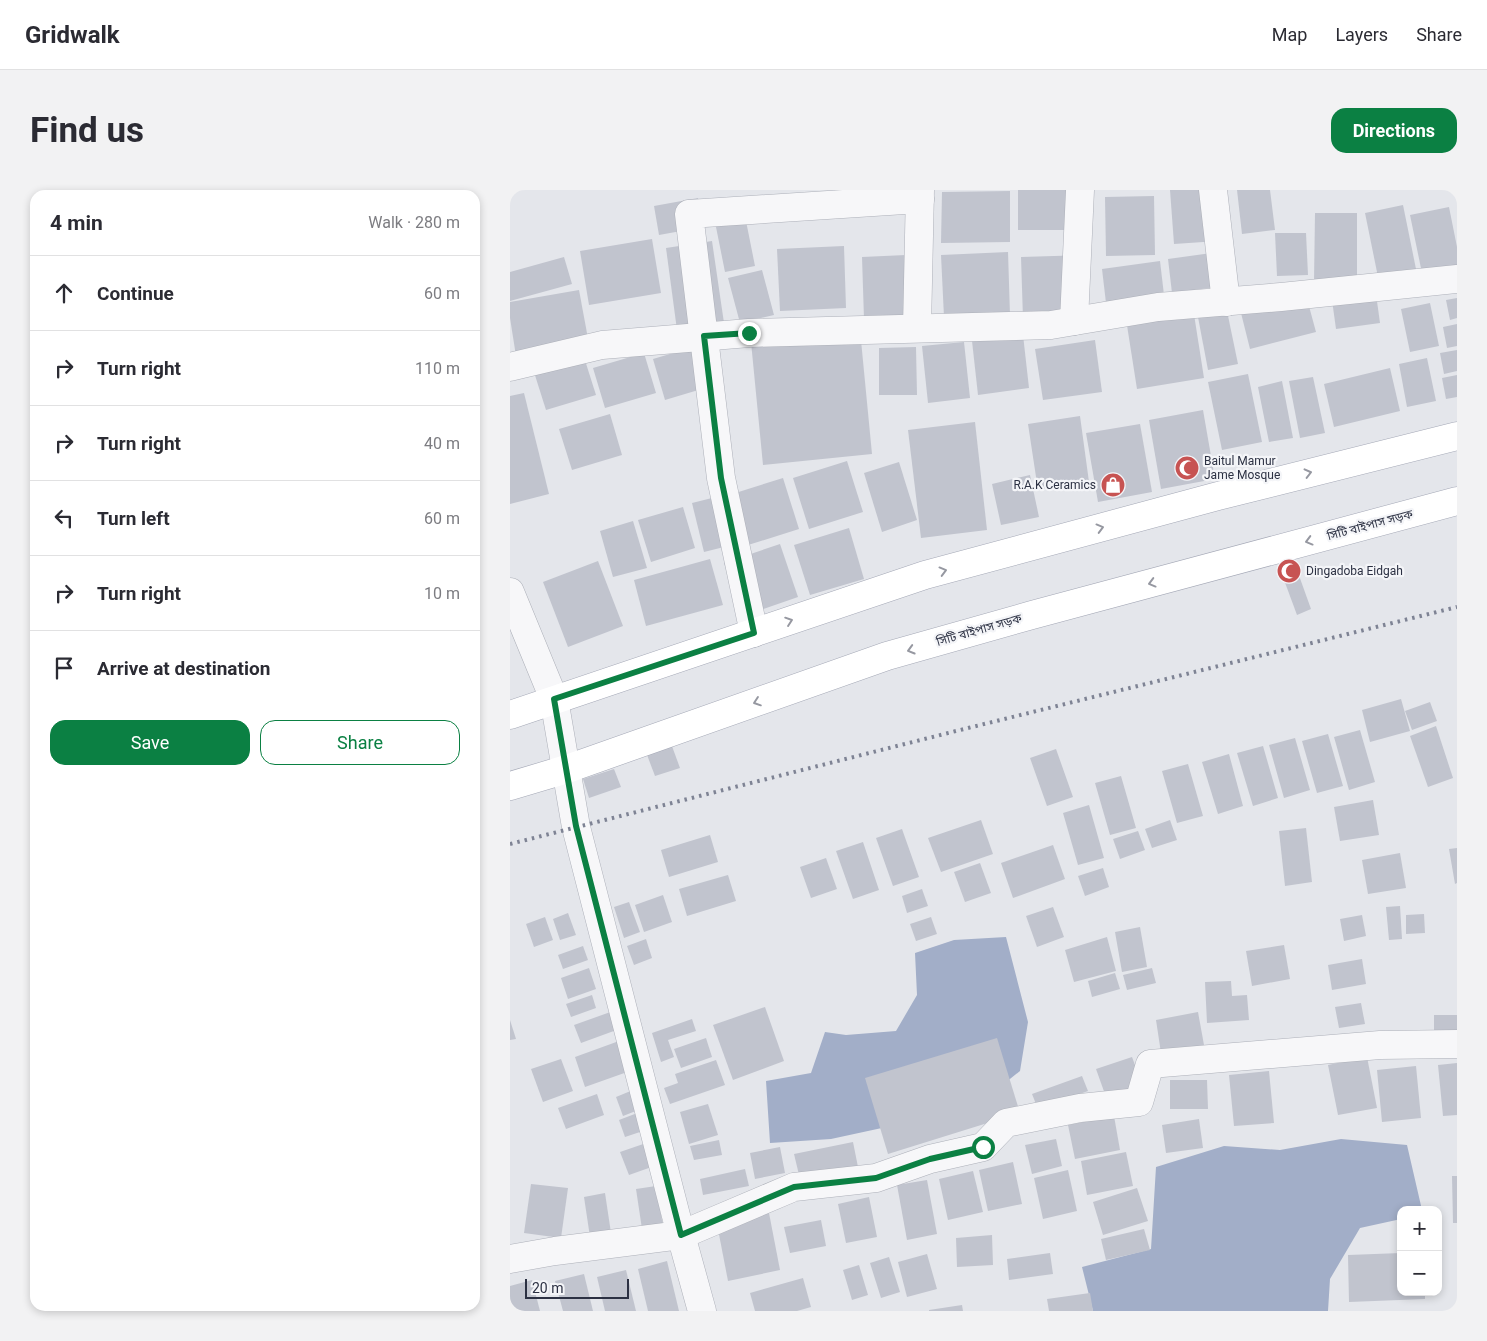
<!DOCTYPE html>
<html lang="en">
<head>
<meta charset="utf-8">
<style>
  body { margin:0; font-family:Roboto,"Noto Sans Bengali",sans-serif; background:#f2f2f3; color:#2b2b33 }
  .controls { position:absolute; right:15px; bottom:15px; display:grid; overflow:hidden; border-radius:10px; box-shadow:0 2px 8px #0003 }
  .controls button { width:45px; height:45px; display:grid; place-items:center; padding:0; border:0; border-bottom:1px solid #e1e1e2; background:#fff; color:#2b2b33; font:25px sans-serif }
  .scale { position:absolute; left:15px; bottom:12px; width:104px; box-sizing:border-box; padding-left:5px; border:2px solid #2c3143; border-top:0; font-size:14px; line-height:18px; white-space:nowrap; color:#2c3143; -webkit-text-stroke:4px #f4f5f8; paint-order:stroke }
  .stop { position:absolute; width:15px; height:15px; margin:-11px; border:4px solid #0b8043; border-radius:50%; background:#fff }
  .stop.end { background:#0b8043; border-color:#fff; box-shadow:0 1px 5px #0008 }
  .list { margin:0; padding:0; list-style:none }
  h2 { display:flex; justify-content:space-between; align-items:center; height:65px; margin:0; padding:0 20px; font-size:21px }
  h2 small { font-size:16px; font-weight:400; color:#7c7c81 }
  .list li { display:grid; grid-template-columns:32px 1fr auto; gap:15px; align-items:center; box-sizing:border-box; height:75px; padding:0 20px; border-top:1px solid #e1e1e2 }
  .list b { display:block; font-size:19px; white-space:nowrap }
  .list em { font-size:16px; font-style:normal; color:#7c7c81 }
  .actions { display:flex; gap:10px; padding:15px 20px }
  .actions a { flex:1; padding:11px 0; border:1px solid #0b8043; border-radius:15px; text-align:center; font-size:18px; color:#0b8043 }
  .actions .main { background:#0b8043; color:#fff }
  .icon { flex:none; width:28px; height:28px; fill:none; stroke:currentColor; stroke-width:2; stroke-linecap:round; stroke-linejoin:round }
  .map { position:relative; flex:none; width:947px; height:1121px; overflow:hidden; border-radius:15px }
  header { display:flex; align-items:center; gap:30px; box-sizing:border-box; height:70px; padding:0 25px; background:#fff; border-bottom:1px solid #e1e1e2 }
  header strong { font-size:24px }
  nav { display:flex; gap:28px; margin-inline-start:auto; font-size:18px }
  .intro { display:flex; align-items:center; justify-content:space-between; box-sizing:border-box; height:120px; padding:0 30px }
  h1 { margin:0; font-size:35px }
  .button { padding:12px 22px; border-radius:15px; background:#0b8043; color:#fff; font-size:18px; font-weight:700 }
  main { display:flex; gap:30px; padding:0 30px }
  aside { flex:1; background:#fff; border-radius:15px; box-shadow:0 2px 8px #0003 }
  .map>svg:first-child { display:block }
</style>
</head>
<body>
<header>
<strong>Gridwalk</strong>
<nav><a>Map</a><a>Layers</a><a>Share</a></nav>
</header>
<div class="intro"><h1>Find us</h1><a class="button">Directions</a></div>
<main>
<aside>
<h2>4 min<small>Walk · 280 m</small></h2>
<ul class="list">
<li><svg class="icon" aria-label="ahead" viewBox="0 0 24 24"><path d="M12 20V5M6 11l6-6 6 6"/></svg><div><b>Continue</b></div><em>60 m</em></li>
<li><svg class="icon" aria-label="right" viewBox="0 0 24 24"><path d="M7 20v-9h11M14 6l5 5-5 5"/></svg><div><b>Turn right</b></div><em>110 m</em></li>
<li><svg class="icon" aria-label="right" viewBox="0 0 24 24"><path d="M7 20v-9h11M14 6l5 5-5 5"/></svg><div><b>Turn right</b></div><em>40 m</em></li>
<li><svg class="icon" aria-label="left" viewBox="0 0 24 24"><path d="M17 20v-9H6M10 6l-5 5 5 5"/></svg><div><b>Turn left</b></div><em>60 m</em></li>
<li><svg class="icon" aria-label="right" viewBox="0 0 24 24"><path d="M7 20v-9h11M14 6l5 5-5 5"/></svg><div><b>Turn right</b></div><em>10 m</em></li>
<li><svg class="icon" aria-label="arrive" viewBox="0 0 24 24"><path d="M6 21V4h12l-3 4 3 4H6"/></svg><div><b>Arrive at destination</b></div></li>
</ul>
<div class="actions"><a class="main">Save</a><a>Share</a></div>
</aside>
<div class="map">
<svg width="947" height="1121" viewBox="0 0 947 1121">
  <rect width="100%" height="100%" fill="#e4e6eb"/>
  <!-- water -->
  <g fill="#a2aec8">
    <polygon points="496,747 518,832 510,881 460,921 418,928 321,949 260,953 256,891 301,883 315,842 336,845 386,841 407,805 405,763 444,750"/>
    <polygon points="831,949 897,955 912,1020 891,1020 891,1029 850,1038 820,1089 818,1121 583,1121 572,1077 641,1059 646,977 714,956 770,960"/>
  </g>
  <!-- building -->
  <g fill="#c1c4ce">
    <rect x="508" y="0" width="68" height="40"/>
    <polygon points="660,0 704,0 708,51 664,54"/>
    <polygon points="727,0 760,0 765,40 732,44"/>
    <polygon points="500,1 500,52 431,53 432,2"/>
    <polygon points="644,6 645,65 596,66 595,7"/>
    <polygon points="188,8 193,37 149,45 144,16"/>
    <polygon points="893,15 906,79 868,87 855,23"/>
    <polygon points="939,17 947,57 947,81 913,88 900,25"/>
    <polygon points="805,23 847,23 847,92 804,92"/>
    <polygon points="235,26 245,76 215,82 205,32"/>
    <polygon points="765,43 796,43 798,85 767,86"/>
    <polygon points="142,49 151,103 79,115 70,61"/>
    <polygon points="202,51 214,133 167,140 156,58"/>
    <polygon points="334,56 336,118 270,121 267,59"/>
    <polygon points="716,61 720,95 662,103 658,69"/>
    <polygon points="498,62 500,125 434,127 431,65"/>
    <polygon points="418,64 420,127 354,129 352,67"/>
    <polygon points="577,65 579,126 513,129 511,67"/>
    <polygon points="54,67 62,94 0,111 0,82"/>
    <polygon points="650,71 654,105 596,113 592,79"/>
    <polygon points="252,80 264,125 230,133 218,88"/>
    <polygon points="793,94 806,142 740,159 728,111"/>
    <polygon points="69,100 79,154 6,166 0,128 0,112"/>
    <polygon points="866,104 870,133 826,139 822,110"/>
    <polygon points="947,108 947,128 940,130 936,110"/>
    <polygon points="920,113 929,156 900,162 891,119"/>
    <polygon points="683,118 694,188 627,199 616,129"/>
    <polygon points="717,121 728,174 698,180 688,127"/>
    <polygon points="947,134 947,156 937,158 933,137"/>
    <polygon points="512,136 519,198 468,205 461,142"/>
    <polygon points="350,140 362,264 253,275 241,152"/>
    <polygon points="585,150 592,202 533,210 525,159"/>
    <polygon points="454,152 460,208 418,213 412,156"/>
    <polygon points="194,154 205,195 155,210 143,169"/>
    <polygon points="406,157 407,205 369,205 369,158"/>
    <polygon points="947,160 947,181 934,184 930,163"/>
    <polygon points="134,163 146,203 95,218 83,178"/>
    <polygon points="73,164 86,205 36,220 23,179"/>
    <polygon points="917,168 926,211 897,217 889,174"/>
    <polygon points="880,178 890,221 824,237 814,194"/>
    <polygon points="738,184 752,252 712,260 698,192"/>
    <polygon points="947,185 947,207 936,209 932,188"/>
    <polygon points="803,187 815,243 790,248 779,191"/>
    <polygon points="772,191 783,248 759,252 748,197"/>
    <polygon points="14,203 39,304 0,314 0,206"/>
    <polygon points="693,220 705,289 651,299 639,230"/>
    <polygon points="100,224 112,265 62,280 49,239"/>
    <polygon points="570,226 579,292 528,300 518,234"/>
    <polygon points="465,232 477,340 411,348 398,240"/>
    <polygon points="630,234 642,302 588,312 576,243"/>
    <polygon points="337,271 353,322 299,339 283,288"/>
    <polygon points="389,272 407,330 372,342 354,283"/>
    <polygon points="520,285 529,327 491,335 482,294"/>
    <polygon points="273,288 289,339 235,356 219,305"/>
    <polygon points="214,305 226,354 194,362 182,313"/>
    <polygon points="173,317 185,358 141,372 128,330"/>
    <polygon points="123,331 137,378 103,387 90,341"/>
    <polygon points="339,338 354,389 300,405 284,355"/>
    <polygon points="270,354 288,407 233,426 214,373"/>
    <polygon points="782,366 801,419 787,425 767,371"/>
    <polygon points="200,369 213,415 136,436 124,390"/>
    <polygon points="88,371 113,436 58,457 33,392"/>
    <polygon points="891,509 900,541 860,552 852,520"/>
    <polygon points="920,512 927,531 902,540 895,521"/>
    <polygon points="926,536 943,588 918,597 900,546"/>
    <polygon points="850,540 865,592 839,600 824,547"/>
    <polygon points="818,544 833,596 807,603 792,551"/>
    <polygon points="159,548 170,578 145,586 134,557"/>
    <polygon points="785,548 800,600 774,608 759,555"/>
    <polygon points="753,556 768,608 743,616 727,563"/>
    <polygon points="546,559 563,607 537,616 520,568"/>
    <polygon points="719,564 733,616 708,624 692,572"/>
    <polygon points="678,574 693,626 667,633 652,581"/>
    <polygon points="104,579 111,597 79,608 73,589"/>
    <polygon points="611,586 626,638 600,645 585,593"/>
    <polygon points="863,610 869,645 830,651 824,617"/>
    <polygon points="579,615 594,668 568,675 553,623"/>
    <polygon points="471,630 483,664 431,682 418,648"/>
    <polygon points="660,630 667,650 642,658 635,639"/>
    <polygon points="796,638 802,692 775,696 769,641"/>
    <polygon points="392,639 409,687 383,696 366,648"/>
    <polygon points="628,641 635,660 610,669 603,649"/>
    <polygon points="200,645 208,672 159,687 151,660"/>
    <polygon points="353,652 369,700 343,709 326,661"/>
    <polygon points="543,655 555,689 503,708 491,673"/>
    <polygon points="947,658 947,693 945,694 939,659"/>
    <polygon points="890,663 896,698 858,704 852,670"/>
    <polygon points="316,668 327,699 301,708 290,677"/>
    <polygon points="470,673 481,703 455,712 444,682"/>
    <polygon points="593,678 599,697 575,706 568,686"/>
    <polygon points="218,685 226,711 177,726 169,699"/>
    <polygon points="412,699 418,716 397,723 392,706"/>
    <polygon points="153,705 162,732 134,742 125,715"/>
    <polygon points="119,712 130,742 114,748 104,717"/>
    <polygon points="890,716 892,749 879,750 876,717"/>
    <polygon points="543,717 554,747 527,757 516,726"/>
    <polygon points="58,723 66,745 50,750 43,729"/>
    <polygon points="914,724 915,743 896,744 896,725"/>
    <polygon points="852,725 856,746 834,751 830,729"/>
    <polygon points="35,727 43,750 24,757 16,734"/>
    <polygon points="421,727 427,744 406,751 400,734"/>
    <polygon points="630,737 637,777 612,782 605,742"/>
    <polygon points="597,747 606,781 564,792 555,760"/>
    <polygon points="136,749 142,768 124,775 117,756"/>
    <polygon points="774,755 780,789 742,796 736,761"/>
    <polygon points="73,756 78,770 53,779 48,765"/>
    <polygon points="852,769 856,794 822,800 818,775"/>
    <polygon points="79,778 86,799 58,809 51,788"/>
    <polygon points="642,778 646,793 617,800 613,785"/>
    <polygon points="605,783 610,799 582,807 578,791"/>
    <polygon points="721,791 722,806 737,805 739,830 697,833 695,792"/>
    <polygon points="82,805 86,818 61,827 56,814"/>
    <polygon points="851,813 855,834 829,838 825,817"/>
    <polygon points="255,817 274,871 223,890 203,835"/>
    <polygon points="106,820 112,838 71,853 64,835"/>
    <polygon points="688,822 694,855 651,863 646,830"/>
    <polygon points="924,825 947,825 947,846 924,845"/>
    <polygon points="182,829 186,841 158,850 164,867 151,872 142,843"/>
    <polygon points="0,830 6,849 0,850"/>
    <polygon points="196,848 202,867 171,878 164,859"/>
    <polygon points="487,848 510,923 378,964 355,888"/>
    <polygon points="109,851 120,881 75,897 65,867"/>
    <polygon points="622,867 632,894 596,907 586,879"/>
    <polygon points="857,867 867,918 828,925 818,875"/>
    <polygon points="51,869 63,901 33,912 21,879"/>
    <polygon points="206,870 215,895 160,914 154,898 168,893 165,884"/>
    <polygon points="947,873 947,925 933,926 928,875"/>
    <polygon points="906,876 911,928 872,932 867,880"/>
    <polygon points="759,881 764,933 724,936 719,885"/>
    <polygon points="572,886 578,901 528,919 522,904"/>
    <polygon points="660,890 697,890 698,919 660,919"/>
    <polygon points="123,900 131,919 113,926 106,907"/>
    <polygon points="87,904 94,925 56,939 48,918"/>
    <polygon points="198,914 208,945 179,954 170,922"/>
    <polygon points="130,922 136,940 115,947 109,930"/>
    <polygon points="604,926 610,960 565,969 558,935"/>
    <polygon points="689,929 693,958 656,963 652,935"/>
    <polygon points="546,949 552,976 522,984 515,955"/>
    <polygon points="209,950 212,965 184,970 180,956"/>
    <polygon points="142,951 150,974 119,985 110,962"/>
    <polygon points="343,952 348,977 290,989 284,964"/>
    <polygon points="270,957 275,983 245,989 240,963"/>
    <polygon points="616,962 623,996 577,1005 571,971"/>
    <polygon points="503,972 512,1014 478,1021 469,980"/>
    <polygon points="235,979 239,996 193,1005 190,989"/>
    <polygon points="558,980 567,1021 533,1029 524,988"/>
    <polygon points="463,981 473,1022 438,1030 429,989"/>
    <polygon points="942,986 947,986 947,1033 943,1033"/>
    <polygon points="417,990 427,1044 397,1050 387,995"/>
    <polygon points="21,994 58,998 51,1048 14,1043"/>
    <polygon points="146,996 153,1036 132,1039 126,999"/>
    <polygon points="627,998 638,1031 593,1045 583,1012"/>
    <polygon points="95,1003 101,1043 80,1047 74,1007"/>
    <polygon points="359,1007 367,1047 336,1053 328,1014"/>
    <polygon points="259,1023 270,1080 218,1091 207,1034"/>
    <polygon points="311,1030 316,1056 280,1063 274,1037"/>
    <polygon points="634,1039 640,1060 596,1070 591,1049"/>
    <polygon points="482,1045 483,1075 447,1077 446,1048"/>
    <polygon points="540,1063 543,1084 499,1090 497,1069"/>
    <polygon points="891,1063 891,1102 915,1102 915,1109 839,1112 838,1065"/>
    <polygon points="417,1064 427,1099 397,1107 388,1072"/>
    <polygon points="379,1067 390,1102 371,1108 360,1073"/>
    <polygon points="157,1071 169,1121 138,1121 128,1079"/>
    <polygon points="349,1075 358,1105 342,1110 333,1080"/>
    <polygon points="116,1080 126,1121 95,1121 87,1087"/>
    <polygon points="74,1084 83,1121 53,1121 45,1091"/>
    <polygon points="293,1088 301,1117 287,1121 245,1121 240,1103"/>
    <polygon points="22,1090 30,1121 0,1121 0,1096"/>
    <polygon points="580,1103 583,1121 539,1121 537,1109"/>
    <polygon points="452,1115 453,1121 419,1121 419,1120"/>
  </g>
  <g fill="none" stroke-linecap="round" stroke-linejoin="round">
    <defs>
      <g id="street">
        <polyline points="703,0 716,112"/>
        <polyline points="564,131 570,0"/>
        <polyline points="407,138 410,0"/>
        <polyline points="0,177 92,155 239,143 541,135 648,117 771,107 947,89"/>
        <polyline points="0,402 44,509 66,637 171,1045 192,1121"/>
        <polyline points="244,443 211,288 179,24 410,9"/>
        <polyline points="0,1069 45,1061 171,1045 284,997 366,988 420,969 473,957 496,933 570,918 629,912 640,874 870,855 947,854"/>
      </g>
      <g id="primary">
        <polyline points="0,525 415,385 708,306 947,246"/>
        <polyline points="0,596 57,579 377,466 522,425 947,311"/>
      </g>
    </defs>
    <!-- street casing -->
    <use href="#street" stroke="#adb0b9" stroke-width="29"/>
    <!-- primary casing -->
    <use href="#primary" stroke="#a4a8b6" stroke-width="29"/>
    <!-- street -->
    <use href="#street" stroke="#f7f7f9" stroke-width="28"/>
    <!-- primary -->
    <use href="#primary" stroke="#fff" stroke-width="28"/>
    <!-- rail -->
    <polyline stroke="#7e8394" stroke-width="4" stroke-dasharray="2.5 5" stroke-linecap="butt" points="0,654 458,538 947,417"/>
  </g>
  <!-- one-way arrows -->
  <defs><path id="oneway-chevron" d="M-2-3.5L2.5 0L-2 3.5" fill="none" stroke-width="1.6" stroke-linecap="round" stroke-linejoin="round" transform="scale(1.25)"/></defs>
  <g stroke="#9698a1">
    <use href="#oneway-chevron" transform="translate(798 283) rotate(-14)"/>
    <use href="#oneway-chevron" transform="translate(590 338) rotate(-15)"/>
    <use href="#oneway-chevron" transform="translate(799 351) rotate(165)"/>
    <use href="#oneway-chevron" transform="translate(433 381) rotate(-15)"/>
    <use href="#oneway-chevron" transform="translate(642 393) rotate(165)"/>
    <use href="#oneway-chevron" transform="translate(279 431) rotate(-19)"/>
    <use href="#oneway-chevron" transform="translate(401 460) rotate(164)"/>
    <use href="#oneway-chevron" transform="translate(247 512) rotate(161)"/>
  </g>
  <g fill="none" stroke-linecap="round" stroke-linejoin="round">
    <!-- route -->
    <polyline stroke="#0b8043" stroke-width="6" points="239,143 194,146 211,288 244,443 44,509 66,636 171,1045 284,997 366,988 420,969 473,957"/>
  </g>
  <!-- icons -->
  <defs>
    <symbol id="mosque-disc" viewBox="-11 -11 22 22"><circle r="9.5" fill="#c75352" stroke="#f4f5f8"/><path d="M3.5-4.9A6 6 0 1 0 3.5 4.9A5 5 0 1 1 3.5-4.9Z" fill="#fff"/></symbol>
    <symbol id="shop-disc" viewBox="-11 -11 22 22"><circle r="9.5" fill="#c75352" stroke="#f4f5f8"/><path d="M-5-2.5h2.3a2.7 3.5 0 0 1 5.4 0H5L5.5 6h-11ZM-1.5-2.5h3a1.5 2.3 0 0 0-3 0Z" fill="#fff"/></symbol>
  </defs>
  <g fill-rule="evenodd">
    <use href="#mosque-disc" x="663" y="264" width="28" height="28"/>
    <use href="#shop-disc" x="589" y="281" width="28" height="28"/>
    <use href="#mosque-disc" x="765" y="367" width="28" height="28"/>
  </g>
  <g text-anchor="middle" dominant-baseline="central" stroke-width="4.5" stroke-linejoin="round" paint-order="stroke">
    <!-- poi labels -->
    <g font-size="12" fill="#2c3143" stroke="#f4f5f8" text-anchor="start">
      <text x="694" y="271">Baitul Mamur<tspan x="694" dy="14">Jame Mosque</tspan></text>
      <text x="586" y="295" text-anchor="end">R.A.K Ceramics</text>
      <text x="796" y="381">Dingadoba Eidgah</text>
    </g>
    <!-- street labels -->
    <g font-size="12" fill="#2c3143" stroke="#f4f5f8">
      <text transform="translate(860 335) rotate(-15)">সিটি বাইপাস সড়ক</text>
      <text transform="translate(469 440) rotate(-16)">সিটি বাইপাস সড়ক</text>
    </g>
  </g>
</svg>
<div class="controls">
<button>+</button>
<button>−</button>
</div>
<div class="scale">20 m</div>
<div class="stop" style="left:473px;top:957px"></div>
<div class="stop end" style="left:239px;top:143px"></div>
</div>
</main>
</body>
</html>
